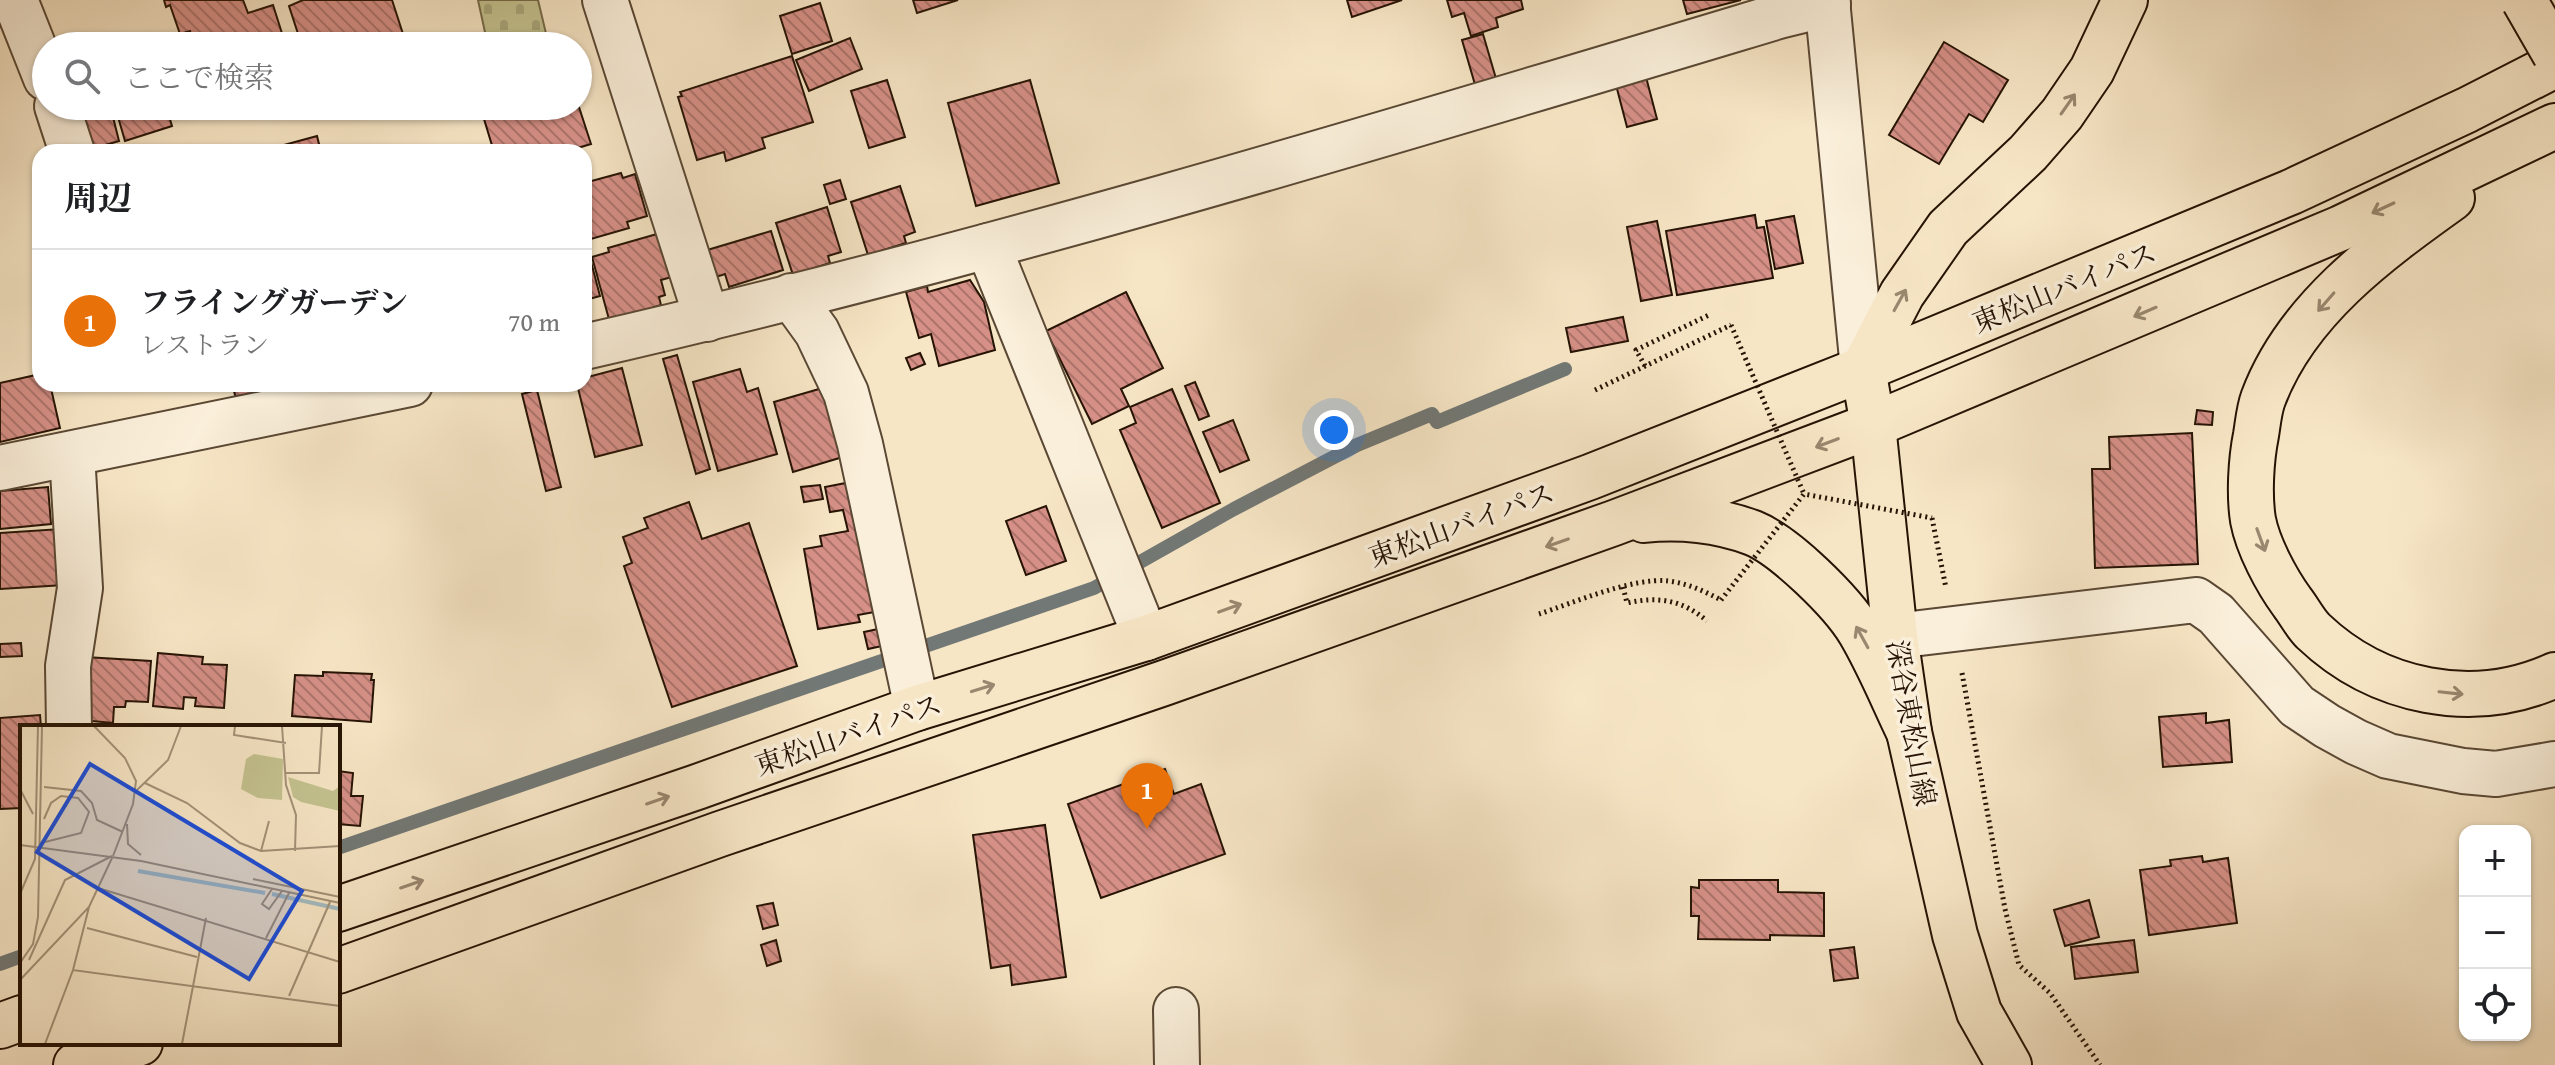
<!DOCTYPE html>
<html lang="ja">
<head>
<meta charset="utf-8">
<style>
  body { margin:0; font-family:"Gentium Book Plus","Noto Serif JP",serif; background:#f2f2f2; color:#202124 }
  .controls { position:absolute; right:24px; bottom:24px; display:grid; overflow:hidden; border-radius:16px; box-shadow:0 2px 6px #0004 }
  .controls button { width:72px; height:72px; display:grid; place-items:center; padding:0; border:0; border-bottom:2px solid #e0e0e0; background:#fff; color:#202124; font:40px sans-serif }
  .you { position:absolute; left:1334px; top:430px; width:28px; height:28px; margin:-20px; border:6px solid #fff; border-radius:50%; background:#1a73e8; box-shadow:0 0 0 12px #1a73e833 }
  .badge { display:grid; place-items:center; width:52px; height:52px; border-radius:50%; background:#1a73e8; color:#fff; font-size:26px; font-weight:700 }
  .pin { position:absolute; translate:-50% -66px; filter:drop-shadow(0 2px 4px #0008) }
  .pin::after { content:''; position:absolute; top:42px; width:28px; height:24px; background:inherit; clip-path:polygon(0 0,100% 0,50% 100%) }
  .list { margin:0; padding:0; list-style:none }
  h2 { display:flex; justify-content:space-between; align-items:center; height:104px; margin:0; padding:0 32px; font-size:34px }
  h2 small { font-size:26px; font-weight:400; color:#757577 }
  .list li { display:grid; grid-template-columns:52px 1fr auto; gap:24px; align-items:center; box-sizing:border-box; height:144px; padding:0 32px; border-top:2px solid #e0e0e0 }
  .list b { display:block; font-size:30px; white-space:nowrap }
  .list p { margin:0; font-size:26px; white-space:nowrap; color:#757577 }
  .list em { font-size:26px; font-style:normal; color:#757577 }
  .icon { flex:none; width:44px; height:44px; fill:none; stroke:currentColor; stroke-width:2; stroke-linecap:round; stroke-linejoin:round }
  .map { position:relative; flex:none; width:2555px; height:1065px; overflow:hidden }
  .search { position:absolute; background:#fff; box-shadow:0 2px 6px #0004; left:32px; top:32px; width:560px; height:88px; display:flex; align-items:center; gap:20px; box-sizing:border-box; padding:0 28px; border-radius:44px; color:#757577; font-size:30px }
  .panel { position:absolute; background:#fff; box-shadow:0 2px 6px #0004; left:32px; top:144px; width:560px; height:248px; border-radius:24px }
  .map>svg:first-child { display:block }
</style>
</head>
<body>
<div class="map">
<svg width="2555" height="1065" viewBox="0 0 2555 1065">
  <defs>
    <pattern id="cemetery-stones" width="16" height="16" patternUnits="userSpaceOnUse" patternTransform="scale(2)"><rect width="16" height="16" fill="#c4c390"/><path d="M2 7V4a2 2 0 0 1 4 0v3zM10 15v-3a2 2 0 0 1 4 0v3z" fill="#a8a77b"/></pattern>
    <pattern id="building-back-hatch" width="6" height="6" patternUnits="userSpaceOnUse" patternTransform="scale(2)"><rect width="6" height="6" fill="#d69087"/><path d="M-1 5l2 2M0 0l6 6M5-1l2 2" fill="none" stroke="#ad746c"/></pattern>
  </defs>
  <rect width="100%" height="100%" fill="#f7e6c6"/>
  <filter id="stains"><feTurbulence type="fractalNoise" baseFrequency=".0025" numOctaves="4"/><feColorMatrix values="0 0 0 0 .2 0 0 0 0 .09 0 0 0 0 .02 0 0 0 .5 -.17"/></filter>
  <radialGradient id="worn" r=".72"><stop offset=".6" stop-color="#630" stop-opacity="0"/><stop offset="1" stop-color="#630" stop-opacity=".3"/></radialGradient>
  <!-- cemetery -->
  <polygon fill="url(#cemetery-stones)" stroke="#756b4a" stroke-width="2" points="478,0 538,0 549,46 488,46"/>
  <g fill="none" stroke-linecap="round" stroke-linejoin="round">
    <!-- stream -->
    <g stroke="#727875" stroke-width="14">
      <polyline points="338,848 1094,588 1234,509 1357,445 1432,414 1437,422 1565,369"/>
      <polyline points="0,964 22,956"/>
    </g>
  </g>
  <!-- building -->
  <g fill="url(#building-back-hatch)" stroke="#261304" stroke-width="2">
    <polygon points="164,0 243,0 248,13 273,5 286,46 195,46 190,31 180,34 170,5 166,7"/>
    <polygon points="303,0 392,0 404,37 377,46 302,46 289,6"/>
    <polygon points="913,0 958,0 917,13"/>
    <polygon points="1347,0 1402,0 1352,17"/>
    <polygon points="1447,0 1521,0 1523,9 1496,18 1498,27 1471,36 1464,13 1452,17"/>
    <polygon points="1683,0 1741,0 1687,14"/>
    <polygon points="820,3 832,41 792,54 780,16"/>
    <polygon points="1483,34 1497,82 1476,88 1462,40"/>
    <polygon points="850,38 862,69 809,91 796,60"/>
    <polygon points="1944,42 2008,80 1983,122 1969,114 1939,164 1889,135"/>
    <polygon points="792,56 813,122 762,138 765,148 726,161 724,152 697,160 678,97 682,96 680,92"/>
    <polygon points="1646,77 1657,119 1627,127 1616,85"/>
    <polygon points="887,80 905,137 869,148 851,91"/>
    <polygon points="1030,80 1059,183 976,206 948,103"/>
    <polygon points="578,104 591,144 564,152 494,152 481,109 489,106 578,106"/>
    <polygon points="119,106 166,106 172,126 125,141 116,110 119,109"/>
    <polygon points="111,109 119,141 88,150 79,117"/>
    <polygon points="317,136 321,152 274,152 273,148"/>
    <polygon points="621,173 623,178 635,174 647,216 627,222 629,228 584,241 584,183"/>
    <polygon points="840,180 846,199 830,204 824,185"/>
    <polygon points="900,186 915,232 904,236 906,243 868,255 851,202"/>
    <polygon points="827,207 841,252 828,256 830,263 793,275 776,223"/>
    <polygon points="1755,215 1757,228 1764,227 1773,278 1677,295 1666,231"/>
    <polygon points="1794,216 1803,263 1775,269 1766,221"/>
    <polygon points="1657,221 1672,295 1641,301 1627,227"/>
    <polygon points="771,231 783,270 729,287 725,274 713,278 704,251"/>
    <polygon points="657,234 675,276 661,280 665,295 659,297 661,305 642,311 643,313 610,323 592,257 609,252 608,248"/>
    <polygon points="589,254 600,296 589,299 590,306 584,307 584,256"/>
    <polygon points="970,280 984,302 995,350 939,366 931,334 919,338 906,292 927,286 928,292"/>
    <polygon points="1126,292 1163,368 1121,389 1129,406 1092,424 1046,331"/>
    <polygon points="1623,317 1628,341 1571,352 1566,328"/>
    <polygon points="920,353 925,364 911,370 906,358"/>
    <polygon points="677,355 710,469 696,474 663,359"/>
    <polygon points="622,368 642,445 595,457 577,384 584,384 584,378"/>
    <polygon points="740,369 747,392 758,388 777,454 718,471 693,382"/>
    <polygon points="36,375 40,384 50,384 60,428 0,442 0,383"/>
    <polygon points="1195,382 1209,416 1199,420 1185,386"/>
    <polygon points="232,384 284,384 285,389 237,402"/>
    <polygon points="826,387 846,456 793,472 774,402"/>
    <polygon points="1172,389 1220,503 1162,528 1120,430 1136,423 1130,407"/>
    <polygon points="537,390 561,487 546,491 522,394"/>
    <polygon points="2197,410 2213,412 2212,425 2195,424"/>
    <polygon points="1233,420 1249,460 1220,472 1203,432"/>
    <polygon points="2192,433 2198,564 2095,568 2092,469 2110,469 2109,437"/>
    <polygon points="856,481 880,611 858,615 860,622 818,629 804,549 822,546 820,536 848,531 843,510 830,512 825,487"/>
    <polygon points="820,485 823,499 804,502 801,487"/>
    <polygon points="48,487 51,524 0,529 0,491"/>
    <polygon points="689,502 702,539 749,523 797,666 672,707 624,566 632,563 623,537 648,528 644,518"/>
    <polygon points="1046,506 1066,561 1026,575 1006,521"/>
    <polygon points="61,529 64,585 0,589 0,533"/>
    <polygon points="878,629 882,646 868,649 864,632"/>
    <polygon points="21,643 22,656 0,657 0,644"/>
    <polygon points="158,653 203,657 202,664 227,665 224,708 195,706 196,698 184,697 183,709 153,706"/>
    <polygon points="85,657 151,661 148,702 126,701 125,707 114,707 113,723 81,720"/>
    <polygon points="323,672 372,674 371,680 374,680 371,722 292,716 295,675 323,676"/>
    <polygon points="2206,713 2206,723 2229,720 2232,762 2163,767 2159,717"/>
    <polygon points="40,715 41,727 22,727 22,808 0,809 0,718"/>
    <polygon points="1165,769 1174,794 1201,784 1225,854 1101,898 1068,804"/>
    <polygon points="338,771 353,773 351,796 363,796 360,826 338,824"/>
    <polygon points="1045,825 1066,977 1012,985 1010,965 991,968 973,835"/>
    <polygon points="2202,856 2203,862 2228,858 2237,923 2149,935 2140,870 2171,866 2170,860"/>
    <polygon points="1699,880 1778,880 1778,892 1824,893 1824,936 1770,935 1770,940 1698,939 1699,916 1691,916 1691,887 1699,888"/>
    <polygon points="2089,900 2099,937 2065,946 2054,910"/>
    <polygon points="773,903 778,925 763,929 757,906"/>
    <polygon points="776,940 781,961 767,966 761,945"/>
    <polygon points="2134,940 2138,972 2075,979 2071,947"/>
    <polygon points="1854,947 1858,978 1834,981 1830,950"/>
  </g>
  <g fill="none" stroke-linecap="round" stroke-linejoin="round">
    <defs>
      <g id="minor">
        <polyline points="15,0 46,78"/>
        <polyline points="605,0 707,319"/>
        <polyline points="1827,0 1863,369"/>
        <polyline points="57,106 72,152"/>
        <polyline points="988,246 1146,638"/>
        <polyline points="791,296 817,332 846,393 860,444 917,708"/>
        <path d="M584,347C987,255 1383,135 1779,16L1828,4"/>
        <polyline points="0,468 410,384"/>
        <polyline points="1895,636 2196,600 2216,614 2297,706 2327,726 2356,742 2388,756 2463,771 2496,774 2555,764"/>
        <polyline points="69,727 68,666 80,588 72,454"/>
        <polyline points="1176,1010 1177,1065"/>
      </g>
      <polyline id="major" points="1863,369 1873,425 1895,636 1909,732 1955,935 1979,1012 2009,1065"/>
      <g id="highway">
        <path d="M2452,198C2378,251 2296,310 2263,399C2259,410 2258,423 2256,435C2251,460 2249,495 2253,520C2258,546 2276,580 2292,602C2299,611 2305,623 2313,631C2378,693 2473,712 2555,675"/>
        <polyline points="1863,369 1902,294 1948,228 2028,153 2062,114 2092,70 2125,0"/>
        <path d="M1644,520C1679,516 1719,520 1753,533C1785,546 1842,602 1860,632C1879,664 1893,699 1909,732"/>
        <polyline points="338,909 697,787 917,708 1146,638 1590,477 1863,369 2291,192 2467,110 2555,65"/>
        <polyline points="338,971 720,834 1164,683 1614,523 1873,425 2341,228 2555,126"/>
        <polyline points="0,1026 22,1018"/>
        <polyline points="76,1065 140,1043"/>
      </g>
    </defs>
    <!-- minor casing -->
    <use href="#minor" stroke="#5a4834" stroke-width="48"/>
    <!-- major casing -->
    <use href="#major" stroke="#261304" stroke-width="48"/>
    <!-- highway casing -->
    <use href="#highway" stroke="#261304" stroke-width="48"/>
    <!-- path -->
    <g stroke="#261304" stroke-width="5" stroke-dasharray="2 4" stroke-linecap="butt">
      <polyline points="1645,366 1636,350 1711,314"/>
      <polyline points="1595,390 1731,325"/>
      <polyline points="1932,518 1946,588"/>
      <path d="M1623,587L1627,603C1658,596 1683,600 1707,621"/>
      <path d="M1539,614C1573,603 1633,577 1668,581C1687,583 1704,591 1721,600"/>
      <polyline points="1962,673 2005,909 2019,965 2050,993 2100,1065"/>
    </g>
    <!-- minor -->
    <use href="#minor" stroke="#faefda" stroke-width="44"/>
    <!-- major -->
    <use href="#major" stroke="#f7e6c6" stroke-width="44"/>
    <!-- highway -->
    <use href="#highway" stroke="#f7e6c6" stroke-width="44"/>
    <defs>
      <polyline id="highway-bridge" points="2524,0 2555,54"/>
    </defs>
    <!-- highway-bridge casing -->
    <use href="#highway-bridge" stroke="#261304" stroke-width="48" stroke-linecap="butt"/>
    <!-- path-bridge -->
    <g stroke="#261304" stroke-width="5" stroke-dasharray="2 4" stroke-linecap="butt">
      <polyline points="1731,325 1804,494"/>
      <polyline points="1721,600 1804,494 1932,518"/>
    </g>
    <!-- highway-bridge -->
    <use href="#highway-bridge" stroke="#f7e6c6" stroke-width="44"/>
  </g>
  <!-- one-way arrows -->
  <defs><path id="oneway-shaft" d="M-6 0H5M1.5-3L5.5 0L1.5 3" fill="none" stroke-width="1.6" stroke-linecap="round" stroke-linejoin="round" transform="scale(2)"/></defs>
  <g stroke="#99876f">
    <use href="#oneway-shaft" transform="translate(2068 104) rotate(-55)"/>
    <use href="#oneway-shaft" transform="translate(2383 208) rotate(155)"/>
    <use href="#oneway-shaft" transform="translate(1900 300) rotate(-61)"/>
    <use href="#oneway-shaft" transform="translate(2326 302) rotate(131)"/>
    <use href="#oneway-shaft" transform="translate(2145 312) rotate(157)"/>
    <use href="#oneway-shaft" transform="translate(1827 443) rotate(159)"/>
    <use href="#oneway-shaft" transform="translate(2261 540) rotate(70)"/>
    <use href="#oneway-shaft" transform="translate(1557 543) rotate(161)"/>
    <use href="#oneway-shaft" transform="translate(1230 608) rotate(-20)"/>
    <use href="#oneway-shaft" transform="translate(1862 637) rotate(-119)"/>
    <use href="#oneway-shaft" transform="translate(983 688) rotate(-17)"/>
    <use href="#oneway-shaft" transform="translate(2451 693) rotate(6)"/>
    <use href="#oneway-shaft" transform="translate(658 800) rotate(-19)"/>
    <use href="#oneway-shaft" transform="translate(412 884) rotate(-19)"/>
  </g>
  <g text-anchor="middle" dominant-baseline="central" stroke-width="7" stroke-linejoin="round" paint-order="stroke">
    <!-- street labels -->
    <g font-size="28" fill="#261304" stroke="#faefda">
      <text transform="translate(2064 287) rotate(-22)">東松山バイパス</text>
      <text transform="translate(1461 524) rotate(-20)">東松山バイパス</text>
      <text transform="translate(1912 723) rotate(80)">深谷東松山線</text>
      <text transform="translate(848 734) rotate(-19)">東松山バイパス</text>
    </g>
  </g>
  <!-- overview -->
  <g transform="translate(20 725)">
    <rect width="320" height="320" fill="#f7e6c6"/>
    <path d="M234,29L263,34L262,75L238,73L221,64L226,34ZM268,52L313,66L320,61V86L281,77L273,72Z" fill="#c4c390"/>
    <path fill="none" stroke="#a4bcc1" stroke-width="4" d="M118,146L245,168M252,169L320,184"/>
    <path fill="none" stroke="#a39278" stroke-width="2" d="M74,1L105,33L116,56L113,79L93,131M215,1L214,10L266,18M262,1L266,60L276,90L275,126M266,48H299L302,1M125,58L167,78L220,118L241,126L320,121M24,62L61,66L72,78L77,95L103,107M0,64L13,89M115,67L148,35L161,1M24,94L31,78L41,71L58,73L69,87L61,108L25,117M107,99L108,119L121,130M0,120L121,136L320,178M241,126L249,96M233,154L320,172M78,163L320,237M252,164L242,179L249,184L262,166M0,169L15,134L18,1M0,197V225M67,203L177,232M246,213L269,168M9,235L45,155L92,131M0,238L13,219L18,192L22,1M53,245L69,182M0,255L69,182L92,133M269,271L310,177M25,319L53,245L320,281M162,319L186,193"/>
    <path fill="#1d4ed8" fill-opacity="0.15" stroke="#1d4ed8" stroke-width="4" d="M70,39L282,166L229,254L17,127Z"/>
    <rect width="320" height="320" fill="none" stroke="#261304" stroke-width="4"/>
  </g>
  <rect width="100%" height="100%" filter="url(#stains)"/>
  <rect width="100%" height="100%" fill="url(#worn)"/>
</svg>
<div class="controls">
<button>+</button>
<button>−</button>
<button><svg class="icon" aria-label="locate" viewBox="0 0 24 24"><circle cx="12" cy="12" r="6"/><path d="M12 2v4M12 18v4M2 12h4M18 12h4"/></svg></button>
</div>
<div class="you"></div>
<div class="pin badge" style="left:1147px;top:829px;background:#e8710a">1</div>
<div class="search"><svg class="icon" aria-label="search" viewBox="0 0 24 24"><circle cx="10" cy="10" r="6"/><path d="M15 15l6 6"/></svg>ここで検索</div>
<section class="panel">
<h2>周辺<small></small></h2>
<ul class="list">
<li><span class="badge" style="background:#e8710a">1</span><div><b>フライングガーデン</b><p>レストラン</p></div><em>70 m</em></li>
</ul>
</section>
</div>
</body>
</html>
